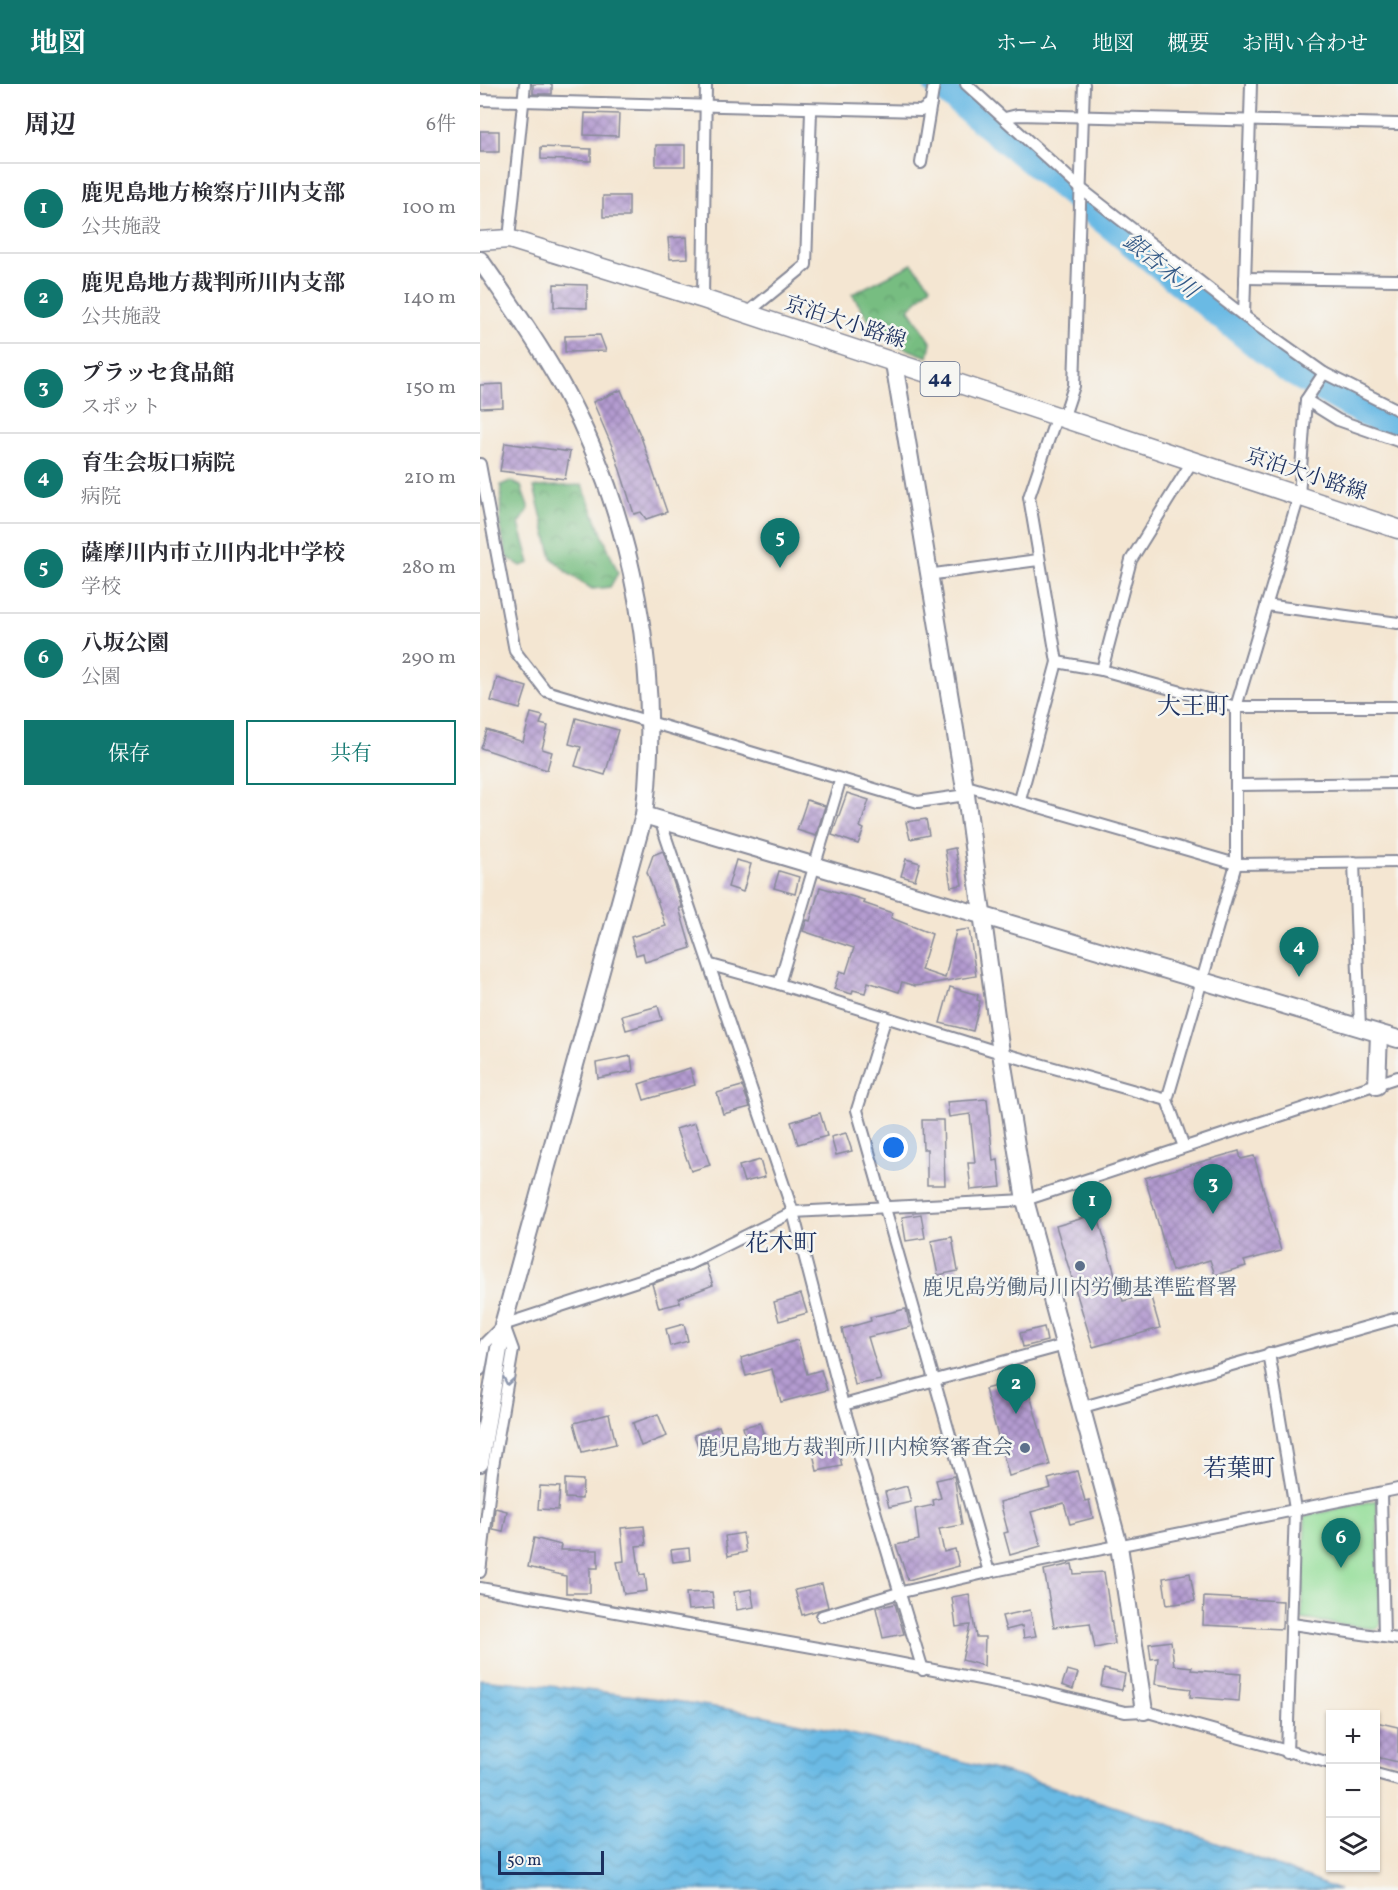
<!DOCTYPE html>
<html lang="ja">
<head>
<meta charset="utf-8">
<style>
  body { margin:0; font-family:Vollkorn,"Noto Serif JP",serif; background:#f2f2f3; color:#2b2b33 }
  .controls { position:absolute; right:18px; bottom:18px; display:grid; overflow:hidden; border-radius:0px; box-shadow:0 2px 4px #0004 }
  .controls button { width:54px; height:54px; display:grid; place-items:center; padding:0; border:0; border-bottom:2px solid #e1e1e2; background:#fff; color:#2b2b33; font:30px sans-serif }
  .scale { position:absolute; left:18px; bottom:15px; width:106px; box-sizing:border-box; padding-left:6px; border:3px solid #1b2f5e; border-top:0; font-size:16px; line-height:21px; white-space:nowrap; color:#1b2f5e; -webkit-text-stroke:4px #f6f6f2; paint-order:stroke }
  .you { position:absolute; left:414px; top:1064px; width:21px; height:21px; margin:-15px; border:4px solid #fff; border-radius:50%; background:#1a73e8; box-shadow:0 0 0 9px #1a73e833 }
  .badge { display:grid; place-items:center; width:39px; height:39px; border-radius:50%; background:#0f766e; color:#fff; font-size:20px; font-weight:700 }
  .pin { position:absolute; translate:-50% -50px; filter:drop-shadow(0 2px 3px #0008) }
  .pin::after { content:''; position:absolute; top:32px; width:21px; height:18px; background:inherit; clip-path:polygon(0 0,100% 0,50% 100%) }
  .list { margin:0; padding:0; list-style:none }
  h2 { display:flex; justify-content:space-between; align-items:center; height:78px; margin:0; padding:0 24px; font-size:26px }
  h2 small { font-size:20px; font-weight:400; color:#7c7c81 }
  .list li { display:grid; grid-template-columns:39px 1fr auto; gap:18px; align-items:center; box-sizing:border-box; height:90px; padding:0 24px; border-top:2px solid #e1e1e2 }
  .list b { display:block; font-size:22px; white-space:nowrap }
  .list p { margin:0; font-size:20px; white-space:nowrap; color:#7c7c81 }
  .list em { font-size:20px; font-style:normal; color:#7c7c81 }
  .actions { display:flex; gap:12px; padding:18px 24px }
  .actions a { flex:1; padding:14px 0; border:2px solid #0f766e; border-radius:0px; text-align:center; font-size:21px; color:#0f766e }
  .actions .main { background:#0f766e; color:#fff }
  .icon { flex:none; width:33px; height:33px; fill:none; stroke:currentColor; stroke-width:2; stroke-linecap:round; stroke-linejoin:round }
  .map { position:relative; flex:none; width:918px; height:1806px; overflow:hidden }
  header { display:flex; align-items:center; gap:36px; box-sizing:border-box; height:84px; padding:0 30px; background:#0f766e; color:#fff }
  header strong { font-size:28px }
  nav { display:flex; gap:33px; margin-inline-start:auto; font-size:21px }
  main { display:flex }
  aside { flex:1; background:#fff }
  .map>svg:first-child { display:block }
</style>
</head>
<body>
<header>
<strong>地図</strong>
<nav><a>ホーム</a><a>地図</a><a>概要</a><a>お問い合わせ</a></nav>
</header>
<main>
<aside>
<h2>周辺<small>6件</small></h2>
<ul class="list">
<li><span class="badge">1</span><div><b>鹿児島地方検察庁川内支部</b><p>公共施設</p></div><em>100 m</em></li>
<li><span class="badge">2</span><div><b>鹿児島地方裁判所川内支部</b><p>公共施設</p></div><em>140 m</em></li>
<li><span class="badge">3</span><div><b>プラッセ食品館</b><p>スポット</p></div><em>150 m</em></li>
<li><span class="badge">4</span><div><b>育生会坂口病院</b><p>病院</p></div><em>210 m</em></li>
<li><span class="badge">5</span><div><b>薩摩川内市立川内北中学校</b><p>学校</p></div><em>280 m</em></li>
<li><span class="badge">6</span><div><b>八坂公園</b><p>公園</p></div><em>290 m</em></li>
</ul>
<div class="actions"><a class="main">保存</a><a>共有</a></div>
</aside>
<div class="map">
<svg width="918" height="1806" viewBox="0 0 918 1806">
  <defs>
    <pattern id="forest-crowns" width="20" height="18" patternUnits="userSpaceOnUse" patternTransform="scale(1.5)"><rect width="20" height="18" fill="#77bd81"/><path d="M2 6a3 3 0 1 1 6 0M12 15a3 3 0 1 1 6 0" fill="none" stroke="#619a6d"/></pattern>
    <pattern id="water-waves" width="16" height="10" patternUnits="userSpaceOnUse" patternTransform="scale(1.5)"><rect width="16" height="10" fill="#6abae4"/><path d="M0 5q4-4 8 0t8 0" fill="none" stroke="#5698bc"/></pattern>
    <pattern id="building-cross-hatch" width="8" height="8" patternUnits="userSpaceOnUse" patternTransform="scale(1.5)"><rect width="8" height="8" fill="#b49bd0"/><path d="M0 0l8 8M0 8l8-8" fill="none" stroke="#927fac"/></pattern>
  </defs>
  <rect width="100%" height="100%" fill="#f6f6f2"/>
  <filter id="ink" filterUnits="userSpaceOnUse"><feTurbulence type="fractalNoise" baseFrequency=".0167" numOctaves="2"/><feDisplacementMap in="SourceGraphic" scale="12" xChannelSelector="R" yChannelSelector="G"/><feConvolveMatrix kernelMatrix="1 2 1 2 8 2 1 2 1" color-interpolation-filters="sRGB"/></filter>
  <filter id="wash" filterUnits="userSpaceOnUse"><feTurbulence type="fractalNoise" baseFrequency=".008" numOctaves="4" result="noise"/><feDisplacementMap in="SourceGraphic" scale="24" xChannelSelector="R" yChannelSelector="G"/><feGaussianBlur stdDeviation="1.35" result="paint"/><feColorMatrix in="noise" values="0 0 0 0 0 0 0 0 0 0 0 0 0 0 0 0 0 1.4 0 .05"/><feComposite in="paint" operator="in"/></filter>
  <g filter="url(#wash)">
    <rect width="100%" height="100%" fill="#f4e6d2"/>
    <!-- forest -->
    <g fill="url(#forest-crowns)" stroke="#497670" stroke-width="1.5">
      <polygon points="432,180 451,202 429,225 451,258 448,273 401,255 372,210"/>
      <polygon points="30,397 41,402 49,425 39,440 50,479 41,482 27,473 20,443 21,401"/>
      <polygon points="102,401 138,489 130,503 112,505 89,490 72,474 54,403"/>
    </g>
    <!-- park -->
    <polygon fill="#94de99" stroke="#58867c" stroke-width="1.5" points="897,1416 900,1541 897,1545 822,1535 825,1432"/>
    <!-- water -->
    <path fill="url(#water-waves)" stroke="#4274a1" stroke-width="1.5" d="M0,1595C89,1604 177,1613 265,1628C347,1643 428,1663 508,1684C628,1716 743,1761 859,1806H0Z"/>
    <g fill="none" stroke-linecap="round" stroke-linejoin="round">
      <!-- river -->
      <polyline stroke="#6abae4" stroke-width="26" points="456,0 805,285 887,331 918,344"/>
    </g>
    <g id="blocks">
      <!-- building -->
      <g fill="url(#building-cross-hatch)">
        <rect x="53" y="0" width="19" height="10"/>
        <polygon points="105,29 139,30 138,52 104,51"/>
        <rect x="0" y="47" width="19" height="21"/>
        <rect x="176" y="61" width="29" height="21"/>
        <polygon points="61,63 111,65 111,77 61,75"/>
        <rect x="123" y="112" width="26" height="21"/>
        <polygon points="207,153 208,174 190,175 188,154"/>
        <polygon points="74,200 107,201 107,224 74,223"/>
        <polygon points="120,251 126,267 85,268 85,252"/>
        <polygon points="22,300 23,323 0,324 0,301"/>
        <polygon points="141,306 161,353 187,428 166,435 161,428 154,430 134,367 113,318"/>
        <polygon points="25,359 90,368 85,395 20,387"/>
        <polygon points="17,594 47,603 40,625 11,617"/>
        <polygon points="51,629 63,632 60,640 68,642 62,665 72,668 67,686 1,664 7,646 43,658"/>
        <polygon points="96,634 138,646 125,691 95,682 101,663 89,660"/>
        <polygon points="367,709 389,716 380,743 384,745 378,760 352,751"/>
        <polygon points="327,716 345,722 336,752 317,746"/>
        <polygon points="446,735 449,751 430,755 426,738"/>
        <polygon points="475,764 482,801 471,803 465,766"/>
        <polygon points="183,767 202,824 199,824 211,864 165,878 163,869 156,871 151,853 186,842 167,788 173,771"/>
        <polygon points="426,775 440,779 435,796 421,792"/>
        <polygon points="256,776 271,780 263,808 248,803"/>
        <polygon points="299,787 319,793 315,810 294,804"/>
        <polygon points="340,803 384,816 383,819 412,829 411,834 452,850 441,886 465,894 476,847 489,845 496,892 435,902 422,898 419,908 388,898 385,909 373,906 372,910 354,905 360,887 366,889 374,864 323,847 327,836 330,837"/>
        <polygon points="470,903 498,911 497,916 500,917 493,947 460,939"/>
        <polygon points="178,922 182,936 146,946 142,932"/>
        <polygon points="151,972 153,987 118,994 116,979"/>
        <polygon points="210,984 215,1001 164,1016 159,1000"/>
        <polygon points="262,1002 270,1023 243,1030 237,1009"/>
        <polygon points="507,1015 513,1077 518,1076 521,1103 491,1106 488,1079 495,1079 490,1030 469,1033 467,1018"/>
        <polygon points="340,1029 347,1052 318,1060 311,1038"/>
        <polygon points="442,1036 463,1036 465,1101 447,1101 447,1065 443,1065"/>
        <polygon points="215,1039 230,1081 211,1087 196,1045"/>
        <polygon points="366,1049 372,1067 356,1071 351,1053"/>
        <polygon points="759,1067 761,1075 774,1072 801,1167 764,1177 766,1182 735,1191 730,1176 692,1187 665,1094"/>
        <polygon points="280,1076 285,1093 264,1098 259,1082"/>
        <polygon points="441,1130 445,1154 426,1157 422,1133"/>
        <polygon points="617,1130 643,1217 670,1210 680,1244 613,1263 576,1142"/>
        <polygon points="472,1153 478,1187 458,1191 451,1157"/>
        <polygon points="226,1180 233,1201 199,1214 200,1219 179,1224 172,1200"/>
        <polygon points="321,1210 327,1229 299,1237 294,1218"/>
        <polygon points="426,1225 430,1243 388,1253 401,1296 375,1301 362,1245 391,1237 390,1233"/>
        <polygon points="204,1240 208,1257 190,1262 186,1245"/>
        <polygon points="564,1243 567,1257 543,1263 540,1249"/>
        <polygon points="318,1256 327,1290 341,1286 347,1306 301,1318 292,1285 266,1292 261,1274"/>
        <polygon points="545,1294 570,1381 529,1392 505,1305"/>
        <polygon points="129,1330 136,1360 102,1368 94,1339"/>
        <polygon points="178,1330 187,1352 161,1362 153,1339"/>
        <polygon points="280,1339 285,1356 267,1360 263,1343"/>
        <polygon points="239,1342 247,1364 222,1373 214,1351"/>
        <polygon points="357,1360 362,1382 337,1387 332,1365"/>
        <polygon points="597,1387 605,1417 609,1416 613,1434 590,1440 584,1419 551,1428 561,1462 530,1471 524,1449 528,1448 520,1418 571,1404 568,1395"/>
        <polygon points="474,1392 482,1441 459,1445 464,1468 475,1465 479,1482 428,1496 416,1461 439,1456 435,1425 454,1421 453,1416 461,1414 456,1396"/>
        <polygon points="85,1395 103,1396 102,1415 85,1414"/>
        <polygon points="60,1402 80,1403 78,1426 58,1425"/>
        <polygon points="427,1402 431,1418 409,1423 405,1408"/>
        <polygon points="15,1424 27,1427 23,1448 13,1446"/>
        <polygon points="164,1442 166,1461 156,1462 160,1491 165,1490 167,1507 144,1510 137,1478 144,1477 141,1444"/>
        <polygon points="263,1449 266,1468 248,1472 245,1452"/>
        <polygon points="54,1454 81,1461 80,1466 118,1466 118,1484 110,1484 110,1509 86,1509 86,1492 48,1483"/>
        <polygon points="209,1464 210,1476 193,1478 191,1466"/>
        <polygon points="592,1480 594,1490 624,1488 635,1560 615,1564 610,1539 574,1543 564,1486"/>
        <polygon points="710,1489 715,1517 687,1521 683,1494"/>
        <polygon points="342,1500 348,1523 322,1531 315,1506"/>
        <polygon points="271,1505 274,1523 257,1526 254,1508"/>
        <polygon points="232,1508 234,1524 208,1526 206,1509"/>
        <polygon points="489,1510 496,1553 505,1553 504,1582 482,1576 490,1541 476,1543 472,1513"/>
        <polygon points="724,1513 803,1517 802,1545 723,1541"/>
        <polygon points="415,1520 424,1550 403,1554 396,1524"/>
        <polygon points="550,1526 556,1552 544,1554 542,1542 526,1546 522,1532"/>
        <polygon points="691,1557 694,1581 712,1583 711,1586 761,1590 759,1617 710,1613 711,1605 675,1600 678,1574 671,1575 669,1560"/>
        <polygon points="624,1585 645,1590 642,1606 621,1602"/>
        <polygon points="587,1586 598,1589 593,1605 582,1601"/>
        <polygon points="896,1638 918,1643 918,1678 896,1673"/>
      </g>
    </g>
  </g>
  <g filter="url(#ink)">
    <use href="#blocks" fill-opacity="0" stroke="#888a98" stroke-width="1.5"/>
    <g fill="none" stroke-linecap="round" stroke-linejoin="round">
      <defs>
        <g id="street">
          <polyline points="486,0 600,104 764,232 844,289 918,326"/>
          <polyline points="0,16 441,27 451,20"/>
          <polyline points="525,34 537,31 918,40"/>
          <polyline points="441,79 454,0"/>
          <polyline points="29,155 45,0"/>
          <polyline points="765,194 918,196"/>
          <polyline points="223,215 226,0"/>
          <polyline points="266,230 326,181 331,26"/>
          <polyline points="764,232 771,0"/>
          <polyline points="826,316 858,336 918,357"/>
          <polyline points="583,335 594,302 604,0"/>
          <polyline points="0,380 35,567 66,607 438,718 486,711"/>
          <polyline points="447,491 558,476"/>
          <polyline points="786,521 918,539"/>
          <polyline points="577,578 622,586 756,623 918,623"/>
          <polyline points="622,586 651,476 713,376"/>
          <polyline points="483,701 756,780 918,778"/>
          <polyline points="757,701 918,699"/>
          <polyline points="540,716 577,578 549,413 576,334"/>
          <polyline points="180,736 313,1128 363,1321 443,1586"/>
          <polyline points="874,778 880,944"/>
          <polyline points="231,881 299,900 521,969 687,1016"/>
          <polyline points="299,900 360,697"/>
          <polyline points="406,933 377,1026 509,1488"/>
          <polyline points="704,1063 687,1016 756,780 756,623 819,412 826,316 844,289"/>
          <polyline points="789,1269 815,1425 807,1669"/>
          <polyline points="0,1286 5,1259 23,1241 209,1180 313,1128 545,1116 918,993"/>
          <polyline points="363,1321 585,1261"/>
          <polyline points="603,1323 918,1234"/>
          <polyline points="901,1409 904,1553"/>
          <polyline points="0,1488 12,1388 33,1266 25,1244"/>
          <polyline points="0,1504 377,1571 551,1605 645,1628 664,1627 850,1679"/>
          <polyline points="342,1532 422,1508 509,1488 918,1405"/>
          <polyline points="812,1540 918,1555"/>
          <polyline points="896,1690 918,1696"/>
        </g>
        <g id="secondary">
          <path d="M0,176C30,219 61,263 86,309C153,433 182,592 164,731L23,1241L0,1379"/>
          <polyline points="414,279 486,711 521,969 545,1116 639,1462 664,1627"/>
          <polyline points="164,731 918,955"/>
          <polyline points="897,1002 899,950"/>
        </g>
        <polyline id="primary" points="0,157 29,155 223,215 918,445"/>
      </defs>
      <!-- street casing -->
      <use href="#street" stroke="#888a98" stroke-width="14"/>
      <!-- secondary casing -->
      <use href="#secondary" stroke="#888a98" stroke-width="20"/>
      <!-- primary casing -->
      <use href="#primary" stroke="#888a98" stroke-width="21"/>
      <!-- street -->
      <use href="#street" stroke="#fff" stroke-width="10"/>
      <!-- secondary -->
      <use href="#secondary" stroke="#fff" stroke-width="16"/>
      <!-- primary -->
      <use href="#primary" stroke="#fff" stroke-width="18"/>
    </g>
    <!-- one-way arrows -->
    <defs><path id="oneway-chevron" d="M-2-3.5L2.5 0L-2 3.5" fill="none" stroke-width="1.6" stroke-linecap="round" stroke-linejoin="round" transform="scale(1.5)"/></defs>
    <use stroke="#8d97ae" href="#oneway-chevron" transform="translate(28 1297) rotate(100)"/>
  </g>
  <!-- markers -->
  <g fill="#5c6f8a" stroke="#f6f6f2" stroke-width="2">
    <circle cx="600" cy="1182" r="6"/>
    <circle cx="545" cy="1364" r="6"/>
  </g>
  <g text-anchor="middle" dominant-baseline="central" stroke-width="5" stroke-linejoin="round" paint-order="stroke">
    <!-- shield labels -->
    <rect fill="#f6f6f2" stroke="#5d6b8a" stroke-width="1.5" x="440.5" y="278" width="39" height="34" rx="4.5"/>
    <g font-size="20" font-weight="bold" fill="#1b2f5e">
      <text x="460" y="295">44</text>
    </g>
    <!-- street labels -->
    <g font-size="21" fill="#1b2f5e" stroke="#f6f6f2">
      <text transform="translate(365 239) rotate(18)">京泊大小路線</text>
      <text transform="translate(826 391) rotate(18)">京泊大小路線</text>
    </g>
    <!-- service labels -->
    <g font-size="21" fill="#4e5e75" stroke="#f6f6f2">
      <text x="600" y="1204">鹿児島労働局川内労働基準監督署</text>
      <text x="533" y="1364" text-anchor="end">鹿児島地方裁判所川内検察審査会</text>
    </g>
    <!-- water labels -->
    <g font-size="22" font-style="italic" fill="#335986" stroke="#f6f6f2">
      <text transform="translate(680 183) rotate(39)">銀杏木川</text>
    </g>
    <!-- quarter labels -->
    <g font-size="24" fill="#1b2f5e" stroke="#f6f6f2">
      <text x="713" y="624">大王町</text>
      <text x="301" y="1161">花木町</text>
      <text x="759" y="1386">若葉町</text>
    </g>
  </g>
</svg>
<div class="controls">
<button>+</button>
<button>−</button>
<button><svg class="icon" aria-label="layers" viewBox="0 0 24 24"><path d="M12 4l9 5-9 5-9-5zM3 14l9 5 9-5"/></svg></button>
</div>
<div class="scale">50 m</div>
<div class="you"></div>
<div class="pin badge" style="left:612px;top:1147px">1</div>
<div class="pin badge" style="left:536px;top:1330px">2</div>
<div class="pin badge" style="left:733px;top:1130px">3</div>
<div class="pin badge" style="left:819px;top:893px">4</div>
<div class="pin badge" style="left:300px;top:484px">5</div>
<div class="pin badge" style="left:861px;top:1484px">6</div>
</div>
</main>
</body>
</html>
